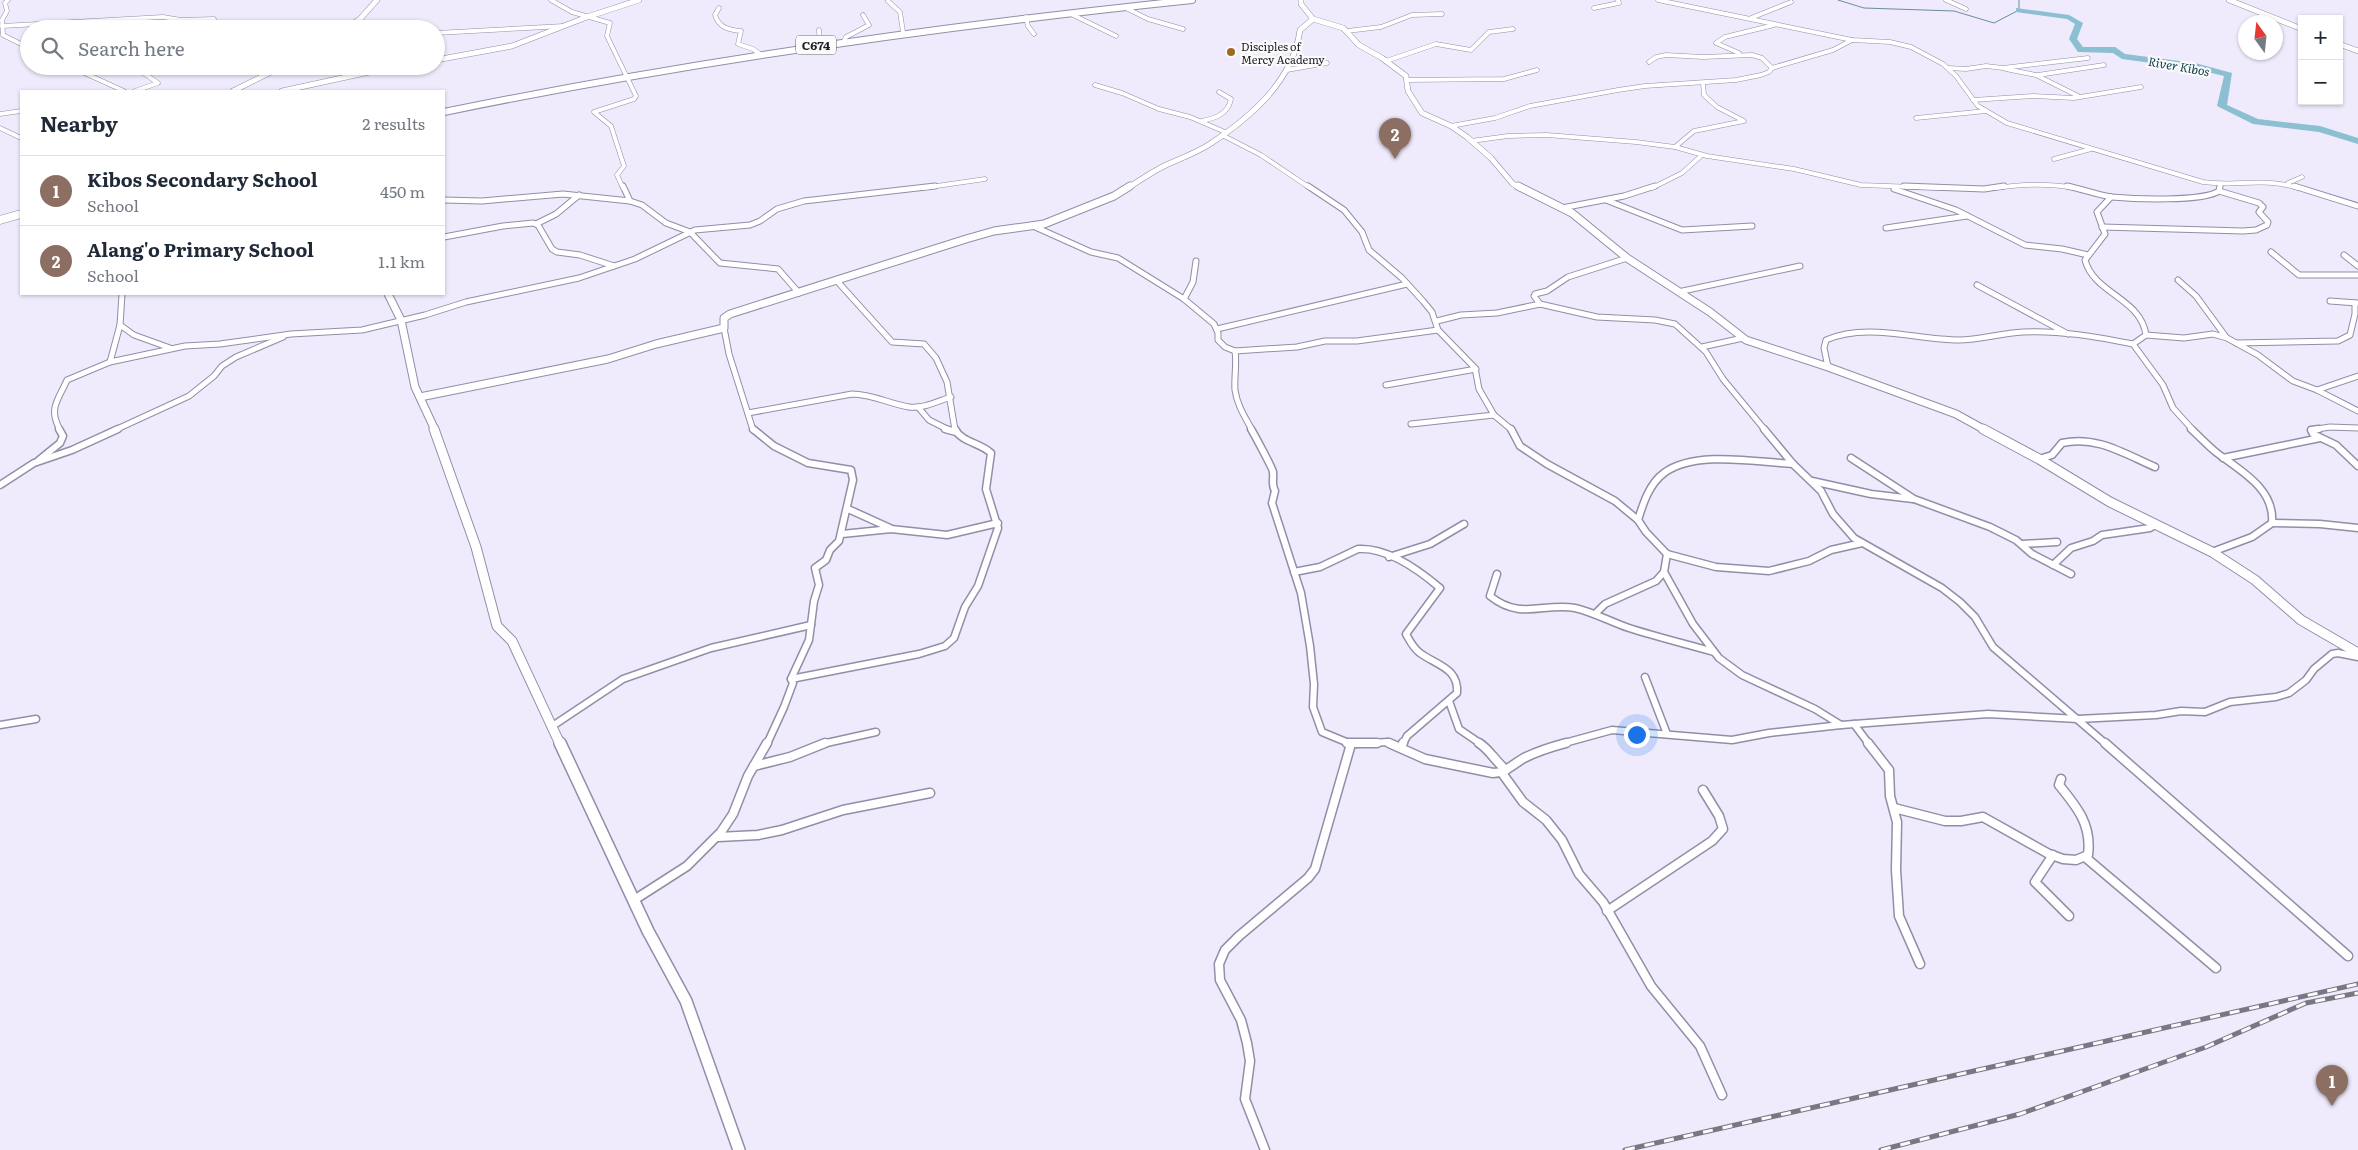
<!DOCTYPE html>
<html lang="en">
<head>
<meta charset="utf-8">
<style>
  body { margin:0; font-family:Literata,serif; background:#f2f2f3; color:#1f2937 }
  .controls { position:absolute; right:15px; top:15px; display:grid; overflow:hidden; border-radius:0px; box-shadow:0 1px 4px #0004 }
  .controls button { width:45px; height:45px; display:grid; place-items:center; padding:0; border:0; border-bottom:1px solid #e0e1e3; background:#fff; color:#1f2937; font:25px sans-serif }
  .compass { position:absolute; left:2238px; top:15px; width:45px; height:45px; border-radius:50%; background:#fff; box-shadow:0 1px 4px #0004; rotate:345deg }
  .you { position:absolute; left:1636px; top:734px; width:18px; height:18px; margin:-12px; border:4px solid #fff; border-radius:50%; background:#1a73e8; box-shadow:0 0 0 8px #1a73e833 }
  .badge { display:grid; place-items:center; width:32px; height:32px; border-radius:50%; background:#b45309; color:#fff; font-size:16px; font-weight:700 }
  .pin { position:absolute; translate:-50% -41px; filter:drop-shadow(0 1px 2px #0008) }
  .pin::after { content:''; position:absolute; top:26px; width:18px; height:15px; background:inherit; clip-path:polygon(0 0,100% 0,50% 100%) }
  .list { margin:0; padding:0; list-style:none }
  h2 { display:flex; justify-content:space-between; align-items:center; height:65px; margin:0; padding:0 20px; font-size:21px }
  h2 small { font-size:16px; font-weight:400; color:#747a83 }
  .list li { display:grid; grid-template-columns:32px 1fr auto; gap:15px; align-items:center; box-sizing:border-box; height:70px; padding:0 20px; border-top:1px solid #e0e1e3 }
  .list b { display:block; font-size:19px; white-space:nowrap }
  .list p { margin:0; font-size:16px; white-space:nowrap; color:#747a83 }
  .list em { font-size:16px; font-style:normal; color:#747a83 }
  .icon { flex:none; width:28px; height:28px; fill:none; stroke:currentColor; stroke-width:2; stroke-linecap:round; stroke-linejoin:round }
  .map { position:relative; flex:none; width:2358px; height:1150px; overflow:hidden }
  .search { position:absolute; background:#fff; box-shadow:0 1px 4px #0004; left:20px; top:20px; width:425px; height:55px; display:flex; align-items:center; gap:12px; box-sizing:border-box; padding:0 18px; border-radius:28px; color:#747a83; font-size:19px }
  .panel { position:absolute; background:#fff; box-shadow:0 1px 4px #0004; left:20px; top:90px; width:425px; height:205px; border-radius:0px }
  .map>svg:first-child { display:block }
</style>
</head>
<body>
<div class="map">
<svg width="2358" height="1150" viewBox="0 0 2358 1150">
  <rect width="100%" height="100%" fill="#efebfd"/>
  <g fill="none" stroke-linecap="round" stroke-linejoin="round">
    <!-- stream -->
    <polyline stroke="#6a8e9d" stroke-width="1" points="1838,0 1864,8 1954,11 1994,23 2019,10 2019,0"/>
    <!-- river -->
    <polygon fill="#8bbfd1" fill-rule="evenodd" points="2016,8 2069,15 2083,23 2077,39 2083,47 2115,47 2125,54 2195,63 2232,73 2227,105 2258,119 2320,126 2358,138 2358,144 2319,132 2253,124 2217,106 2224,76 2195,69 2122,59 2113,53 2078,52 2069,39 2075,24 2067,19 2016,12"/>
    <defs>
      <g id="street-far3">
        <polyline points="8,0 5,3 7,11 2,20 3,35 29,48"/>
        <polyline points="551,0 572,12 610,23 607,36 636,96 634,99 594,112 611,126 624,166 617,175 623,188"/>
        <path d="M1658,0L1852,40L1890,42L1911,47L1943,64L1956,76L1978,106L2007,123L2203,182C2238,187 2262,177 2298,188"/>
        <polyline points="1946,0 1966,9"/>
        <polyline points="888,1 900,12 903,32"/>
        <polyline points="1124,7 1148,19 1183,29"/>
        <path d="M719,8L715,15C719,28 729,30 741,31L738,44L753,49L760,54"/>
        <polyline points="1594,8 1619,3 1618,0"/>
        <polyline points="1069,13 1116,36"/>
        <polyline points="1026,17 1028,26 1034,34"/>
        <polyline points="1751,18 1791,2"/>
        <polyline points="2,26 163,17 181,20 214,19 212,25 225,29"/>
        <polyline points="195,29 212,25"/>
        <polyline points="819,30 820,44"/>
        <polyline points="1347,31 1381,27 1412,15 1442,14"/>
        <polyline points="436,33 564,26"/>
        <polyline points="844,41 846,37 869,25 863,15"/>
        <polyline points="1739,53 1716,43 1725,37 1774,25"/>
        <polyline points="1386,61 1436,44 1471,50 1489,32 1513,29"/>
        <polyline points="1649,62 1656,57 1666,55 1703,57 1752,55 1762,58 1772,68"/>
        <polyline points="69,66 124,91"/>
        <polyline points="1948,68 1966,69 1986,66 2003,68 2088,58"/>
        <polyline points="2006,69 2036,75 2078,96"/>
        <polyline points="1287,70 1327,63"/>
        <polyline points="2038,75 2104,65"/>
        <polyline points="1407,80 1504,79 1537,70"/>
        <polyline points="1095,85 1122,93 1159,109 1190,117 1225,132"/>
        <polyline points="135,91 158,83 142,72 139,66"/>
        <polyline points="1973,100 2033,96 2074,98 2141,87"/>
        <polyline points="0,114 21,111"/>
        <polyline points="1916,118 1986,111"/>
        <path d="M1202,121C1216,118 1228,114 1231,99L1219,92"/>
        <polyline points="1451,126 1495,118 1530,106 1618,90 1645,86 1736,80 1761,75 1769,72 1772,68 1833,50 1852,40"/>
        <polyline points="0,128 21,138"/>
        <polyline points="1222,135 1261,155 1310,188"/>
        <polyline points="1471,141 1508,136 1547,135 1636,142 1675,147 1707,156 1794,169 1861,185 1942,188"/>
        <polyline points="1675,147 1694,131 1744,121 1717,107 1704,95 1703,83"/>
        <polyline points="2054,159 2091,149"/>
        <polyline points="2288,183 2302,177"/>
        <polyline points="923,188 985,179"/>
        <polyline points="1652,188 1682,173 1702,155"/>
        <path d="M1995,188C2022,184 2047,183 2074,188"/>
        <polyline points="2220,188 2220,185"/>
      </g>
      <g id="street-far2">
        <polyline points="623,186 630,201"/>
        <polyline points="1308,186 1344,210 1362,232 1369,250 1402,278 1423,301 1432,312 1438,330 1475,368 1479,389 1494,415 1512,430"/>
        <polyline points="1904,186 1984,189 2004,186"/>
        <path d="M2067,186C2082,189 2097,195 2112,197C2133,199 2203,202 2219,191L2220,186"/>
        <polyline points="2294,186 2358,206"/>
        <polyline points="1894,189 1956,210 2025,245 2062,249 2088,255"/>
        <path d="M2111,197L2097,212L2105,234L2085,260C2094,294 2141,298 2146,335L2133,344L2163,385L2173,408L2193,430"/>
        <polyline points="444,200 482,201 563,194 630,201 642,205 666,223 690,232 720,263 778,269 799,293"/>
        <polyline points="1606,200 1682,230 1752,226"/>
        <polyline points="1562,208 1624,196 1655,186"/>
        <polyline points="536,224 556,214 579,195"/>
        <polyline points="1033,226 1091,252 1118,258 1184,299 1214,324 1218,333 1218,340 1225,347 1235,351 1297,347 1325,341 1357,341 1438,330"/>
        <polyline points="2102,227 2243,231 2256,230 2267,225 2268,222 2259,212 2263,207 2259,203 2219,191"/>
        <polyline points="1886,228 1967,216"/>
        <polyline points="444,237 503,226 533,223 538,225 552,249 557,252 580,255 614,266"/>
        <polyline points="2271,252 2299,275 2358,275"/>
        <polyline points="2344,255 2358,266"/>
        <polyline points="2178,280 2196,296 2226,337"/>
        <polyline points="837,281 892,342 924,344 936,358 947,382 955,430"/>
        <polyline points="1977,285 2068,334"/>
        <polyline points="1678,292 1800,266"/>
        <polyline points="122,294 120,325 110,362 185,346 220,344 291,334 362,330 425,315 466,302 579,278 635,259 695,230 750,225 760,221 777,209 804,201 935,186"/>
        <polyline points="1184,299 1193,282 1196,261"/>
        <polyline points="2330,301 2357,303"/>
        <polyline points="1540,304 1534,296 1535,294 1547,291 1568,277 1627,258"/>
        <polyline points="1437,321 1461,315 1497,313 1540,304 1597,317 1655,320 1675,324 1706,352 1723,379 1765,430"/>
        <polyline points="120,325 134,335 170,348"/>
        <polyline points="724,328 729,354 753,430"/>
        <polyline points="1217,329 1407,284"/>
        <polyline points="2146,335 2184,338 2213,334 2227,338 2258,355 2293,381 2317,390 2358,411"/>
        <polyline points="2236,343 2338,341 2350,335 2355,314 2355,303"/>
        <polyline points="1702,347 1743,338"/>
        <path d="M1235,351C1237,364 1234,377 1235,390C1237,405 1245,417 1252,430"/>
        <path d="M1828,367L1824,348L1826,340C1867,322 1916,340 1959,340C1980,340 2001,333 2023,332C2060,330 2097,337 2133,344"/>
        <polyline points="1386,385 1476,369"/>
        <polyline points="2317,390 2358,376"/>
        <polyline points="918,407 929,420 949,430"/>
        <path d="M748,413L852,394C872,394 890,404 909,407C923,409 938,401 951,397"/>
        <polyline points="1411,424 1494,415"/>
        <path d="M60,430C48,408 58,401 67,380L110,362"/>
        <polyline points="115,430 189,396 214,376 222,366 236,357 283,337"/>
        <polyline points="2311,430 2330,427 2358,428"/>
      </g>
      <g id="street-far1">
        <polyline points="753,429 774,446 808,463 851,470 853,480 839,541 830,550 826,560 815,568 819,585 814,601 809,640 791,679 793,683 784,707 767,744"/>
        <polyline points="945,429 956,432"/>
        <path d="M1251,429C1254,434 1273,469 1273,472C1274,479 1271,484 1275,491L1272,503L1301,593L1310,646L1314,684L1313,707L1322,732L1351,744"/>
        <polyline points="1511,429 1520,446 1547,464 1615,501 1638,520 1646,532 1667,554 1716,567 1769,571 1809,561 1831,550 1862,543"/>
        <polyline points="1764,429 1793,464 1821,491 1833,514 1854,538 1942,588 1960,602 1975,617 1993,647 2106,744"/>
        <path d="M2191,429C2200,437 2208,446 2217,453C2241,471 2275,489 2272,523L2252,537L2212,552"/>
        <polyline points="2319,429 2311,430 2313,434 2336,445 2358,466"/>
        <polyline points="1851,458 1914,499 1990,527 2016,540 2032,554 2071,574"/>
        <polyline points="2223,458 2320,438"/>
        <path d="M2039,459L2052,455L2062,443C2096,435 2125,454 2155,467"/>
        <polyline points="39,460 60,443 63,436 59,429"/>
        <polyline points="1812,481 1871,494 1913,499"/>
        <polyline points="0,485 34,463 72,450 118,429"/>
        <polyline points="848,509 890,528"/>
        <path d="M1638,520C1643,504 1649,484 1664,473C1695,450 1756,462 1793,464"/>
        <polyline points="2272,523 2320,524 2358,528"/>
        <polyline points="842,534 891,529 947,535 998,523"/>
        <polyline points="2022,544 2057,542"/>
        <polyline points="1389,557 1430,544 1464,524"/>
        <polyline points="2053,565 2071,548 2093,541 2102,535 2150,528 2155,525"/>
        <path d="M1294,572L1320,567L1358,549C1387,547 1419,570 1440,588L1406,634C1410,641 1413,648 1420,653C1436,665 1459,668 1457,693L1407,736L1403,744"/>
        <polyline points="1664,572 1693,624 1719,658 1742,675 1815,709 1841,725"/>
        <path d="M1497,574L1490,596C1521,621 1544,602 1575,608C1593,612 1611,622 1629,628C1657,637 1686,644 1714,652"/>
        <polyline points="1595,614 1605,604 1656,581 1664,572 1667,554"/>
        <polyline points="1645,677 1667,734"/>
        <path d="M791,679L919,654L945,646L954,638L965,607L978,586L998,528L986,489L991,453C981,443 961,442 955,429"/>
        <polyline points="1449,701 1459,729 1481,744"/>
        <polyline points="1854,724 1869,744"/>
        <polyline points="0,725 36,719"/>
        <polyline points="551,727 623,679 711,648 811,625"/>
        <polyline points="822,744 876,732"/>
        <polyline points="1353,744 1388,742 1392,744"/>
        <polyline points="1561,744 1612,730 1732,740 1769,733 1841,725 1988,714 2078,719 2156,715 2181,711 2205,712 2230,702 2276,697 2289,693 2306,680 2314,669 2332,654 2338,653 2358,657"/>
      </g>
      <g id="street">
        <polyline points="1347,743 1377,743"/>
        <path d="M1389,743L1425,759L1493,773C1506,773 1513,764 1524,758C1538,751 1551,747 1566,743"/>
        <path d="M1479,743C1490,750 1495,761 1506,770"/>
        <polyline points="1868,743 1889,770 1890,796 1897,822 1896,870 1899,916 1920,964"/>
        <polyline points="2105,743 2348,956"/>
        <polyline points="1401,747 1403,743"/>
        <polyline points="754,766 790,757 825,743"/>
        <polyline points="1502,773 1523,802 1546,820 1562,840 1579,874 1603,902 1651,986 1700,1046 1722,1095"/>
        <path d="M1894,808L1945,821H1961L1983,817L2049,854L2063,859L2076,860L2088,855C2092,825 2077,807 2059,785L2061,779"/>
        <polyline points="718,837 758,835 782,830 843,810 930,793"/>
        <polyline points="2053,855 2035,882 2069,916"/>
        <polyline points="2085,857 2216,968"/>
        <polyline points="634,900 687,866 721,832 733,814 748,776 767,743"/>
        <polyline points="1607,911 1712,841 1723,829 1719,816 1703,790"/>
        <polyline points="1265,1150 1245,1099 1250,1061 1247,1043 1241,1020 1220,980 1219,964 1225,950 1239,936 1308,878 1315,869 1351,744"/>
      </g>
      <g id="secondary-far3">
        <polyline points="2229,0 2302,29"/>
        <polyline points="1313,19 1343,28 1359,45 1382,58 1406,76 1408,91 1422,113 1451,126 1467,137 1491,158 1513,184 1520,188"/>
        <polyline points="344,29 360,19 377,0"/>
        <polyline points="2339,44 2358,51"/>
        <polyline points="436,60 512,46 587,17 639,0"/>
        <polyline points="233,91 283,66"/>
        <polyline points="282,91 397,66"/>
        <path d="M1128,188C1140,180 1152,172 1164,166C1179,159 1196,153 1210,144C1251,117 1293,81 1300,30L1313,19L1301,4V0"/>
      </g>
      <g id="secondary-far2">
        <polyline points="1518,186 1572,213 1627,258 1710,312 1746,340 1828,367 1956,414 1985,430"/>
        <polyline points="388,294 401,320 415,387 435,430"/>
        <polyline points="420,397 608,359 656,344 724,328 724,318 730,314 966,239 994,231 1044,224 1114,196 1130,186"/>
      </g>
      <g id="secondary-far1">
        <polyline points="434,429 476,547 497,626 512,641 560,744"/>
        <polyline points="1983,429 2039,459 2110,502 2212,552 2255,580 2301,620 2358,653"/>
      </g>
      <polyline id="secondary" points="560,743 648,931 686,1001 739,1150"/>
      <path id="primary-far1" d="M444,112C692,61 941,26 1192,0"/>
      <polyline id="primary" points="0,220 21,214"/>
    </defs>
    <!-- street-far3 casing -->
    <use href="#street-far3" stroke="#938da8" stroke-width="5"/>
    <!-- street-far2 casing -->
    <use href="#street-far2" stroke="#938da8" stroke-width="7"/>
    <!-- street-far1 casing -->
    <use href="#street-far1" stroke="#938da8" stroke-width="9"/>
    <!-- street casing -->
    <use href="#street" stroke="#938da8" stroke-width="11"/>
    <!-- secondary-far3 casing -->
    <use href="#secondary-far3" stroke="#938da8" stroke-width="6"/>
    <!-- secondary-far2 casing -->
    <use href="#secondary-far2" stroke="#938da8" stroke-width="9"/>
    <!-- secondary-far1 casing -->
    <use href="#secondary-far1" stroke="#938da8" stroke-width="11"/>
    <!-- secondary casing -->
    <use href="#secondary" stroke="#938da8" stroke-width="14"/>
    <!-- primary-far1 casing -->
    <use href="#primary-far1" stroke="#938da8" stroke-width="8"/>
    <!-- primary casing -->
    <use href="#primary" stroke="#938da8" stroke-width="9"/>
    <!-- street-far3 -->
    <use href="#street-far3" stroke="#fff" stroke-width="4"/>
    <!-- street-far2 -->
    <use href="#street-far2" stroke="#fff" stroke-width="5"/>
    <!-- street-far1 -->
    <use href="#street-far1" stroke="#fff" stroke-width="6"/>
    <!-- street -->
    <use href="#street" stroke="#fff" stroke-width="8"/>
    <!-- secondary-far3 -->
    <use href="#secondary-far3" stroke="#fff" stroke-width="5"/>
    <!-- secondary-far2 -->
    <use href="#secondary-far2" stroke="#fff" stroke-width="7"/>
    <!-- secondary-far1 -->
    <use href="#secondary-far1" stroke="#fff" stroke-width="9"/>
    <!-- secondary -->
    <use href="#secondary" stroke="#fff" stroke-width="11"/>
    <!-- primary-far1 -->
    <use href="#primary-far1" stroke="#fff" stroke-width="6"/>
    <!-- primary -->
    <use href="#primary" stroke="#fff" stroke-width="8"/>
    <defs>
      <g id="rail">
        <polyline points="1625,1150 2358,984"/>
        <polyline points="1881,1150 2020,1114 2206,1047 2306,1003 2358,993"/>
      </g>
    </defs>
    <!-- rail casing -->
    <use href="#rail" stroke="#7a7784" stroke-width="5"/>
    <!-- rail -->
    <use href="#rail" stroke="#fbfbfb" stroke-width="3" stroke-dasharray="10" stroke-linecap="butt"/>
  </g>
  <!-- markers -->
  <circle fill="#9e6921" stroke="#fbfbfb" stroke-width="2" cx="1231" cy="52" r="5"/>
  <g text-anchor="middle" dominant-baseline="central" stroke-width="4.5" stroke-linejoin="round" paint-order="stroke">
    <!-- far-poi labels -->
    <g font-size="11" fill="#1d1a24" stroke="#fbfbfb" text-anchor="start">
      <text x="1241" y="46">Disciples of<tspan x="1241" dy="13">Mercy Academy</tspan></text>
    </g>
    <!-- shield labels -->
    <rect fill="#fbfbfb" stroke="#605e64" stroke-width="1" x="796" y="35.5" width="40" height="19" rx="4"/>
    <g font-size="12" font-weight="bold" fill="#1d1a24">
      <text x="816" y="45">C674</text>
    </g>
    <!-- far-water labels -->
    <g font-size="12" font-style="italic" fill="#063744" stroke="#fbfbfb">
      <text transform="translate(2179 66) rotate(10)">River Kibos</text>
    </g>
  </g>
</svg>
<div class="controls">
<button>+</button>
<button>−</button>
</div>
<svg class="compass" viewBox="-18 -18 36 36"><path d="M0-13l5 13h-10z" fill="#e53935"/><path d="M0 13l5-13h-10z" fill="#747a83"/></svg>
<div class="you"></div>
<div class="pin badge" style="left:2332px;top:1106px;background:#8d6e63">1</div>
<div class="pin badge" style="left:1395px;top:159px;background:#8d6e63">2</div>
<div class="search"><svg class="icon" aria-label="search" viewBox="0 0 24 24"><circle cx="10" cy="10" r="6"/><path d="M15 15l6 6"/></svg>Search here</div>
<section class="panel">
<h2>Nearby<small>2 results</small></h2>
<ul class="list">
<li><span class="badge" style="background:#8d6e63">1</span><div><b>Kibos Secondary School</b><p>School</p></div><em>450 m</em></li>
<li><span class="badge" style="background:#8d6e63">2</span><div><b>Alang'o Primary School</b><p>School</p></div><em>1.1 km</em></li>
</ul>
</section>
</div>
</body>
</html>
